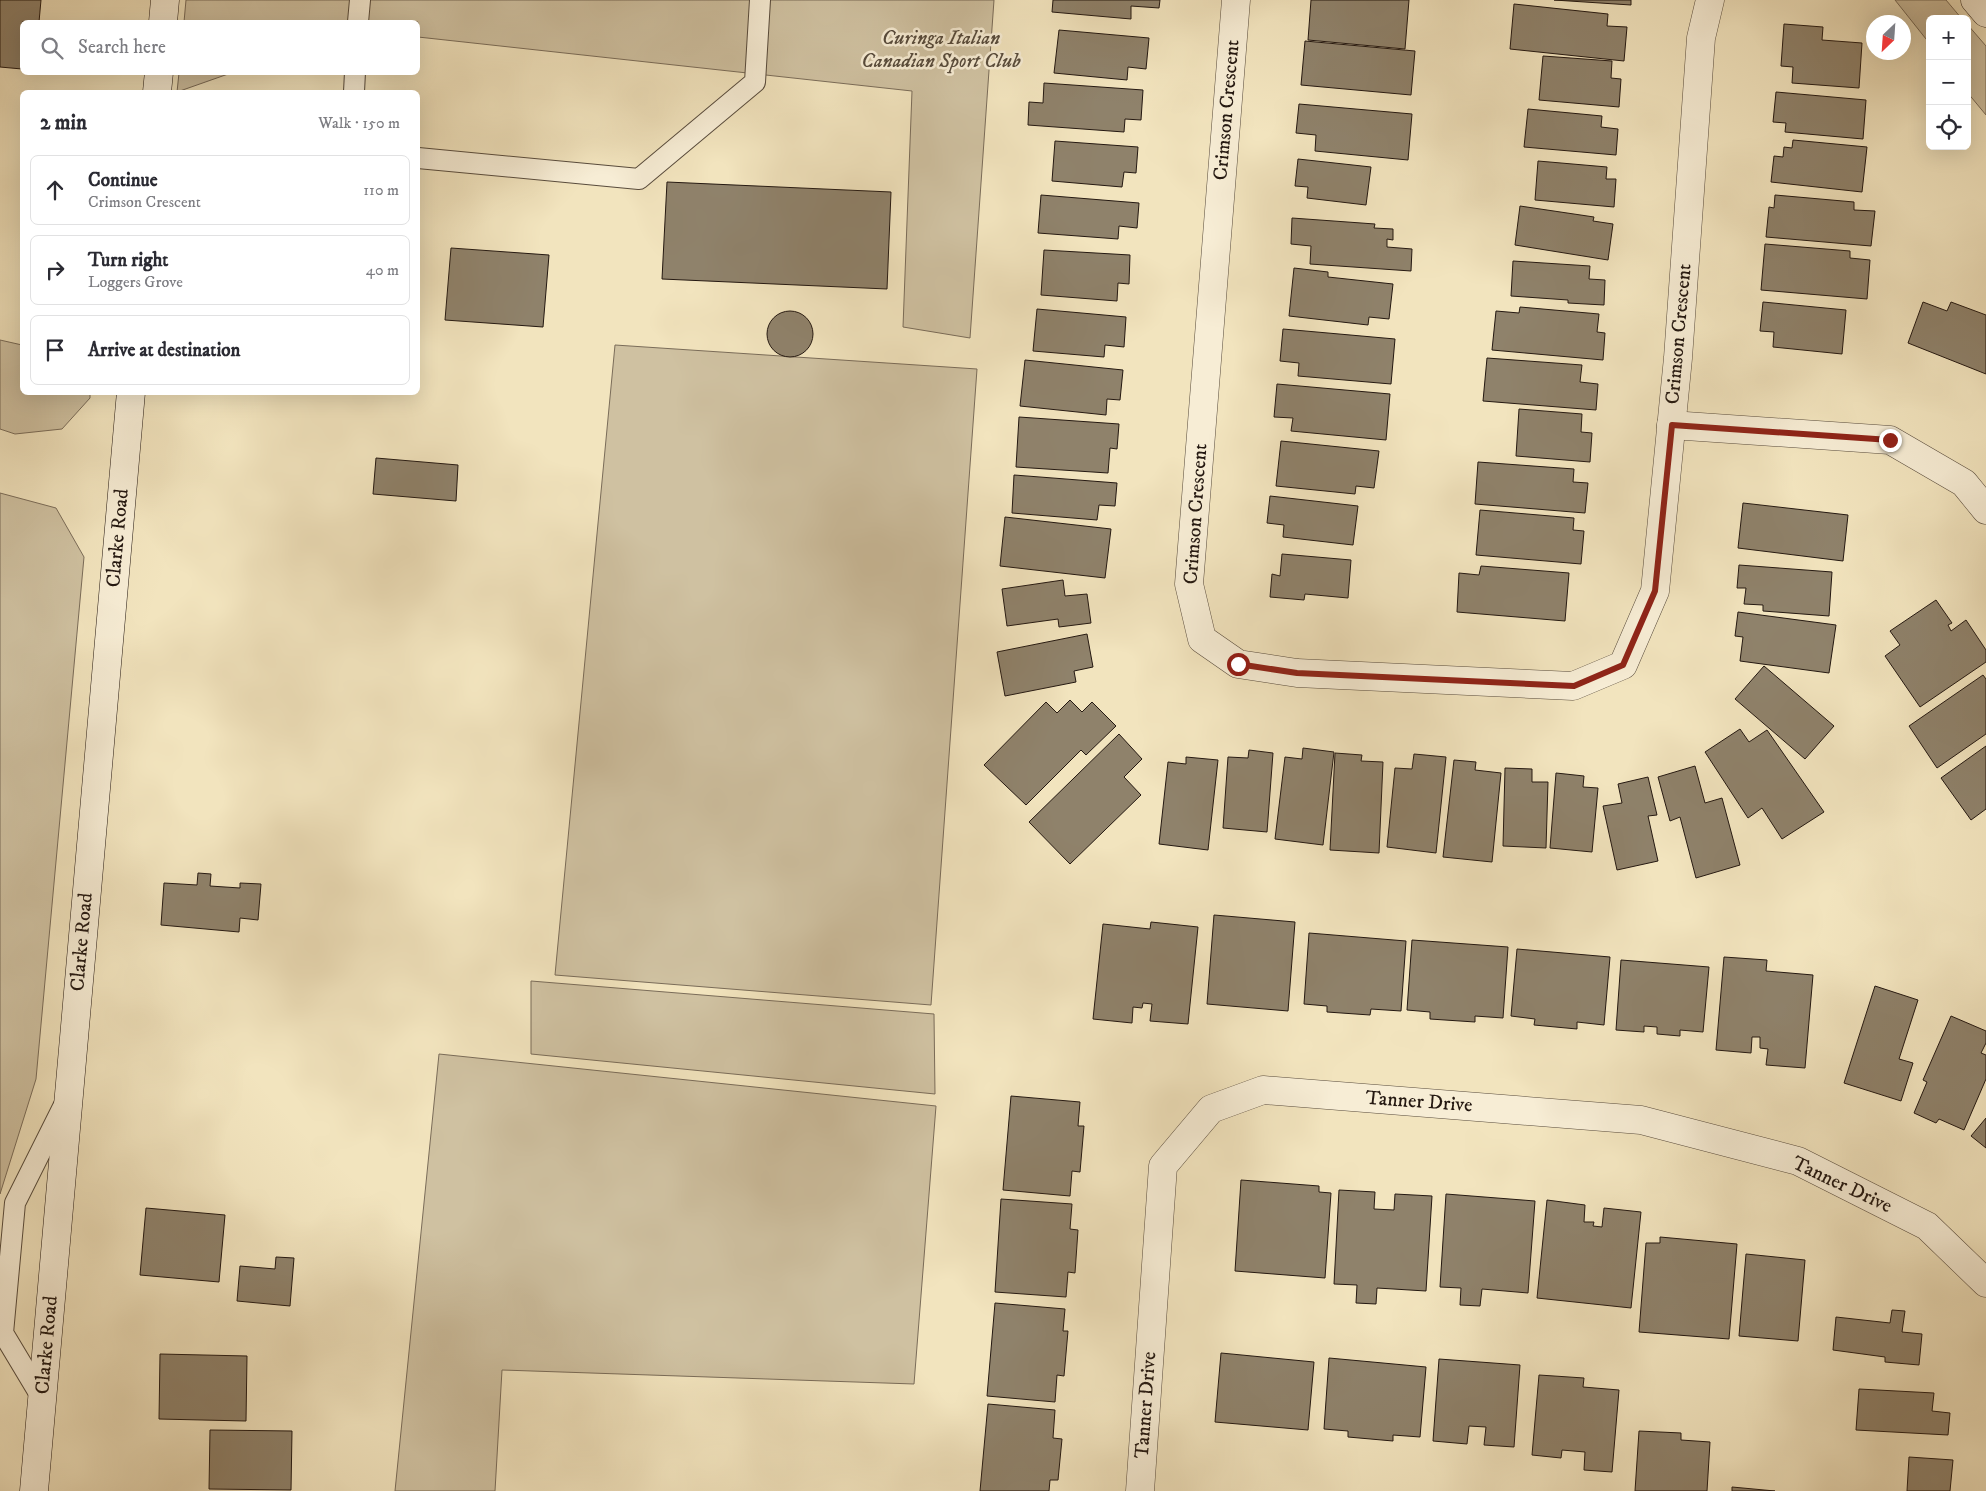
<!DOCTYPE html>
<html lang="en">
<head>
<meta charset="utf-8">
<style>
  body { margin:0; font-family:"IM FELL DW Pica",serif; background:#f7f7f7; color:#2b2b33 }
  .controls { position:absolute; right:15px; top:15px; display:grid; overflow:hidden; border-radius:8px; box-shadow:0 5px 20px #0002 }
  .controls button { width:45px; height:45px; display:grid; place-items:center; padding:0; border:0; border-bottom:1px solid #e1e1e2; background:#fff; color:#2b2b33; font:25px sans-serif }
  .compass { position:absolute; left:1866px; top:15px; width:45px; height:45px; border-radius:50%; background:#fff; box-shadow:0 5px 20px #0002; rotate:205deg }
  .stop { position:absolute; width:15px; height:15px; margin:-11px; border:4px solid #8f2418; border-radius:50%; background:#fff }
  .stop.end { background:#8f2418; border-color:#fff; box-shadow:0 1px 5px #0008 }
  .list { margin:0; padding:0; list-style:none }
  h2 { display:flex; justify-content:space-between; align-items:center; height:65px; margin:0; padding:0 20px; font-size:21px }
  h2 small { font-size:16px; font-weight:400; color:#7c7c81 }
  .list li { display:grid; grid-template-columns:32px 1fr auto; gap:15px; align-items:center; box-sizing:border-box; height:70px; margin:0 10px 10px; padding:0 10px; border:1px solid #e1e1e2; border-radius:8px }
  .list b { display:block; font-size:19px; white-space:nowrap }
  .list p { margin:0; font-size:16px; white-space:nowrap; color:#7c7c81 }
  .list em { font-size:16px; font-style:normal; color:#7c7c81 }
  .icon { flex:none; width:28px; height:28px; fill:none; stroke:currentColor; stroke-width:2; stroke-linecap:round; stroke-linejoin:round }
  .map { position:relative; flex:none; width:1986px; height:1491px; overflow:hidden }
  .search { position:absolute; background:#fff; box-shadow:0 5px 20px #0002; left:20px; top:20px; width:400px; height:55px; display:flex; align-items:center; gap:12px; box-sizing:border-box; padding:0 18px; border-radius:8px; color:#7c7c81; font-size:19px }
  .panel { position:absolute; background:#fff; box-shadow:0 5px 20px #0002; left:20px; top:90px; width:400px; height:305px; border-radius:8px }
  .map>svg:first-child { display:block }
</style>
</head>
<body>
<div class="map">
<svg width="1986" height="1491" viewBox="0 0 1986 1491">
  <rect width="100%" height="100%" fill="#f2e4be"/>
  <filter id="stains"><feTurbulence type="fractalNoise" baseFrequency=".004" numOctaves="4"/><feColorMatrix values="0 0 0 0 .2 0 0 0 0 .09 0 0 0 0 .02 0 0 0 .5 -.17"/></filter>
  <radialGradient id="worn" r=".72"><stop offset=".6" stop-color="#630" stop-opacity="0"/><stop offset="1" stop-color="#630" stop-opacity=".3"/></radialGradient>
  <!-- green -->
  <g fill="#cfc1a1" stroke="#7a6c59">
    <polygon points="186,0 994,0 970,338 903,327 912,91 418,37 418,22 184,22"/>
    <polygon points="1895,0 1946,0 1962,19 1930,19 1930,44"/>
    <polygon points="1967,24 1986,46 1986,115 1967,92"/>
    <polygon points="179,73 179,72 231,73 177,92"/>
    <polygon points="0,340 22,345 22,392 90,393 90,398 62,429 15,434 0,429"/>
    <polygon points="615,345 977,369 931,1005 555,975"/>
    <polygon points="0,493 56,508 84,557 36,1079 0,1194"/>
    <polygon points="531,981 934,1014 935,1094 531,1054"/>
    <polygon points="439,1054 936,1106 914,1384 502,1370 495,1491 395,1491"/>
  </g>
  <!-- building -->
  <g fill="#8f826b" stroke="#241811">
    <polygon points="0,0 41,0 39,22 22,22 22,69 0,67"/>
    <polygon points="1053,0 1160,0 1159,8 1131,6 1131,19 1052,12"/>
    <polygon points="1311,0 1409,0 1405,49 1308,40"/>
    <polygon points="1554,0 1631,0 1631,5"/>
    <polygon points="1514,4 1608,14 1607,26 1627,27 1624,61 1510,49"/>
    <polygon points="1784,24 1823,27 1822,40 1862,43 1859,88 1792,83 1793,67 1781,66"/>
    <polygon points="1059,30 1149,38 1146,69 1128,67 1127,80 1054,73"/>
    <polygon points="1305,41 1415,51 1411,95 1301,85"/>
    <polygon points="1543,56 1612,61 1611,78 1621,79 1619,107 1539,100"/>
    <polygon points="1044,83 1143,90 1141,120 1125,119 1124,132 1028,125 1029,102 1043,103"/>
    <polygon points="1776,92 1866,100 1863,139 1785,132 1786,123 1773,122"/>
    <polygon points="1299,104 1412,114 1408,160 1315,151 1316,135 1296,133"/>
    <polygon points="1528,109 1602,116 1601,127 1618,129 1616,155 1524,147"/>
    <polygon points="1793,140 1867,147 1862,192 1771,182 1774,156 1783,157 1784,147 1792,148"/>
    <polygon points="1055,141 1138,147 1136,173 1124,172 1122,187 1052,181"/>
    <polygon points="1298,159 1371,167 1366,205 1307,198 1308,187 1295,186"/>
    <polygon points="1538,161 1607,167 1606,179 1616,179 1614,207 1535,200"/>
    <polygon points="667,182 891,192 887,289 662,279"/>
    <polygon points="1041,195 1139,203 1137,228 1119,226 1118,239 1038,233"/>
    <polygon points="1775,195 1854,202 1854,210 1875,211 1871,246 1766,237 1769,207 1774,208"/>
    <polygon points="1520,206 1594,217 1593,221 1613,224 1608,260 1515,245"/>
    <polygon points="1292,218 1375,224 1374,228 1393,229 1393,240 1387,239 1387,247 1412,249 1411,271 1310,264 1311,246 1291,244"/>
    <polygon points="1765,244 1850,251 1850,258 1870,260 1867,299 1761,290"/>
    <polygon points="451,248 549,255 543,327 445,320"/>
    <polygon points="1044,250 1130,255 1129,284 1118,283 1117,301 1041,295"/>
    <polygon points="1513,261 1590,266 1589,279 1605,280 1604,305 1568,303 1568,300 1511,296"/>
    <polygon points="1294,268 1328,272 1328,277 1393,284 1389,319 1369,317 1368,325 1289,316"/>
    <polygon points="1763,302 1846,310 1842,354 1773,347 1774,332 1760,331"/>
    <polygon points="1923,302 1947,311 1951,302 1986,315 1986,374 1908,343"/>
    <polygon points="1520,307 1599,314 1597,332 1605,333 1603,360 1492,350 1496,311 1519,313"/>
    <polygon points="1037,309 1126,317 1124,347 1105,345 1104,357 1033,351"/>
    <circle cx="790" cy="334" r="23"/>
    <polygon points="1283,329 1395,339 1391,384 1298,376 1299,363 1280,361"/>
    <polygon points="1487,358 1582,365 1580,382 1598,384 1596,410 1483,401"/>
    <polygon points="1025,360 1123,370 1120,400 1107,399 1106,415 1020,406"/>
    <polygon points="1277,384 1390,394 1386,440 1291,431 1293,418 1274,417"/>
    <polygon points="1519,409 1582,414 1581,432 1592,433 1590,462 1516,456"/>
    <polygon points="1019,417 1119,424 1117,449 1110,448 1108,473 1016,467"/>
    <polygon points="1281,441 1379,451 1374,488 1356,486 1355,494 1276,486"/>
    <polygon points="376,458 458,465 456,501 373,494"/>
    <polygon points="1478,462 1574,469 1573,482 1588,483 1585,513 1475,504"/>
    <polygon points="1014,475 1117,483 1115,506 1099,505 1097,520 1012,513"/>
    <polygon points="1270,496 1358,506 1353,545 1283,537 1284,525 1267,523"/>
    <polygon points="1743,503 1848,515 1843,561 1738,548"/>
    <polygon points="1480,510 1574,518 1573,530 1584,531 1581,564 1476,555"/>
    <polygon points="1005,517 1111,529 1105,578 1000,566"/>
    <polygon points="1282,554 1351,560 1348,598 1305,594 1304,600 1270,597 1272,574 1280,576"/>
    <polygon points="1739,565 1832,572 1829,616 1763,611 1763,605 1744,604 1746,588 1737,588"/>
    <polygon points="1481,566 1569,573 1565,621 1457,612 1459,573 1479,575"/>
    <polygon points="1063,580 1065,596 1087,594 1091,623 1059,627 1058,619 1007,626 1002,589"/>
    <polygon points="1936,600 1952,623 1948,625 1951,631 1966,620 1986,650 1986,662 1920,707 1885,656 1900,645 1890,631"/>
    <polygon points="1738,612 1836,625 1829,673 1740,661 1743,637 1735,636"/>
    <polygon points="1087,634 1093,667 1074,671 1076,682 1005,696 997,652"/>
    <polygon points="1764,666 1834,726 1805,759 1735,699"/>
    <polygon points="1983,675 1986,679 1986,734 1937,768 1909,726"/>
    <polygon points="1070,700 1082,712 1092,702 1116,726 1086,755 1081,750 1026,805 984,765 1046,702 1057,713"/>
    <polygon points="1740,729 1749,742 1767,730 1824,812 1782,839 1762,808 1748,818 1705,752"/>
    <polygon points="1119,734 1142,759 1124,777 1141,795 1070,864 1029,822"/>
    <polygon points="1986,746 1986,809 1971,820 1941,778"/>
    <polygon points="1303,748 1334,752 1323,845 1275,839 1285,757 1302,759"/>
    <polygon points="1249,750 1273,753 1267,832 1223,828 1228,757 1248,758"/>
    <polygon points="1335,753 1362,755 1361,761 1383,762 1379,853 1330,850"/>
    <polygon points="1414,754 1446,757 1436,853 1387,847 1395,768 1412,769"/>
    <polygon points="1186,757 1218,760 1208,850 1159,844 1168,762 1186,764"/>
    <polygon points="1454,760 1476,762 1475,770 1501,773 1492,862 1443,857"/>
    <polygon points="1695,766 1705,803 1722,798 1740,865 1696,878 1680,817 1670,821 1658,777"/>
    <polygon points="1505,768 1532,769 1532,782 1548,782 1546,848 1503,846"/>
    <polygon points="1556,773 1584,776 1583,787 1598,788 1592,852 1550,848"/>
    <polygon points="1648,777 1657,815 1648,816 1658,861 1617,870 1603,806 1622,803 1618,784"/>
    <polygon points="198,873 211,874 210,886 240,888 240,883 261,884 258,920 240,918 239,932 161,925 164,883 197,885"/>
    <polygon points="1214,915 1295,922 1288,1011 1207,1004"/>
    <polygon points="1151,922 1198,927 1188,1024 1150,1021 1152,1004 1143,1003 1142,1008 1133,1007 1132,1023 1093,1019 1103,924 1150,929"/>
    <polygon points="1309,933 1406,941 1401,1011 1371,1009 1370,1015 1327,1012 1327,1006 1304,1004"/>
    <polygon points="1412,940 1508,947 1503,1018 1475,1016 1475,1022 1430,1019 1430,1012 1407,1010"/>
    <polygon points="1517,949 1610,957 1604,1025 1577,1022 1577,1029 1534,1025 1535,1019 1511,1016"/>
    <polygon points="1724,957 1767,960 1766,971 1813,975 1805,1068 1766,1065 1768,1049 1760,1048 1760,1037 1752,1037 1751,1053 1716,1050"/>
    <polygon points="1621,960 1709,967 1703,1032 1680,1030 1680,1036 1657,1034 1657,1027 1644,1026 1644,1032 1616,1030"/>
    <polygon points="1875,986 1918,1000 1899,1059 1913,1063 1901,1101 1844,1083"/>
    <polygon points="1951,1016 1986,1031 1986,1043 1981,1053 1986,1055 1986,1079 1964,1130 1939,1119 1936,1123 1914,1113 1927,1082 1923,1080"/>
    <polygon points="1011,1096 1080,1102 1078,1126 1084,1126 1080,1172 1072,1171 1070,1196 1003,1190"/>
    <polygon points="1986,1118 1986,1148 1971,1136"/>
    <polygon points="1241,1180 1319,1186 1319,1192 1331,1193 1325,1278 1235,1271"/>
    <polygon points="1339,1190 1375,1192 1374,1209 1394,1210 1395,1194 1432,1196 1426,1291 1377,1288 1376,1304 1356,1303 1357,1285 1334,1284"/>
    <polygon points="1446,1194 1535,1201 1528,1293 1482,1289 1480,1306 1460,1305 1461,1288 1440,1287"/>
    <polygon points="1001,1199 1072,1204 1070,1229 1078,1230 1075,1273 1068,1272 1066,1297 995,1292"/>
    <polygon points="1547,1200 1585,1205 1584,1222 1594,1222 1593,1226 1602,1227 1604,1208 1641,1212 1631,1308 1537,1298"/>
    <polygon points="146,1208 225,1215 219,1282 140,1275"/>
    <polygon points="1660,1237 1737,1244 1729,1339 1639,1332 1646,1243 1660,1243"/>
    <polygon points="1746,1254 1805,1260 1798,1341 1739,1336"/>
    <polygon points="276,1257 294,1258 290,1306 237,1301 240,1266 275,1269"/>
    <polygon points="995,1303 1065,1309 1063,1331 1068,1331 1064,1376 1057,1375 1055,1402 987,1396"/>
    <polygon points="1892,1310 1905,1311 1902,1332 1922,1334 1919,1365 1885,1362 1885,1357 1833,1350 1836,1317 1890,1323"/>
    <polygon points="1221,1353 1314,1362 1308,1430 1215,1422"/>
    <polygon points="160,1354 247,1356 246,1421 159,1419"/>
    <polygon points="1329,1358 1426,1367 1420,1437 1393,1435 1393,1441 1348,1437 1348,1431 1324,1429"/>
    <polygon points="1439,1359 1520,1365 1514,1447 1484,1445 1486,1427 1469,1426 1467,1444 1433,1441"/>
    <polygon points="1539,1375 1584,1378 1583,1387 1619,1390 1612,1472 1584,1470 1585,1452 1562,1450 1561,1458 1532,1455"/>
    <polygon points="1859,1389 1934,1393 1932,1411 1950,1413 1948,1435 1856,1430"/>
    <polygon points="988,1404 1055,1410 1053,1438 1062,1439 1058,1480 1050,1480 1049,1491 980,1491"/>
    <polygon points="210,1430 292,1431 291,1490 209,1489"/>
    <polygon points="1639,1431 1681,1433 1681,1440 1710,1442 1707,1491 1635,1491"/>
    <polygon points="1909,1457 1953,1460 1950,1491 1907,1491"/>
    <polygon points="1732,1487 1775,1491 1732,1491"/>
  </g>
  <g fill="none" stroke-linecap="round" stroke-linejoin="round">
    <defs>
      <g id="service">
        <polyline points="358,22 360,0"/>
        <polyline points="354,92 355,72"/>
        <polyline points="418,158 639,179 755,82 760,0"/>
        <polyline points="42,1398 3,1333 15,1203 64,1105"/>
      </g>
      <g id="minor">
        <polyline points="1236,0 1189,584 1202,639 1238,664 1297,673 1573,686 1623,665 1655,591 1678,358 1701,38 1710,0"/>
        <polyline points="1671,425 1890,440 1964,483 1986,510"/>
        <polyline points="1140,1491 1163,1166 1211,1109 1263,1090 1641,1120 1798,1161 1927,1226 1986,1283"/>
      </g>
      <g id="secondary">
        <polyline points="1975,0 1986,13"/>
        <polyline points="163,22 165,0"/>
        <polyline points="157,92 159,72"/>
        <polyline points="34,1491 131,392"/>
      </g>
    </defs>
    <!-- service casing -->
    <use href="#service" stroke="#584b3c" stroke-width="22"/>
    <!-- minor casing -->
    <use href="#minor" stroke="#584b3c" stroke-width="29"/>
    <!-- secondary casing -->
    <use href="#secondary" stroke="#241811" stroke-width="29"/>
    <!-- service -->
    <use href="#service" stroke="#f7edd5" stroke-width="20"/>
    <!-- minor -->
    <use href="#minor" stroke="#f7edd5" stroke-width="28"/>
    <!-- secondary -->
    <use href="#secondary" stroke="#f7edd5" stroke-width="28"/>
  </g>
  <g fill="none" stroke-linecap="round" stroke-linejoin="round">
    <!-- route -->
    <polyline stroke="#8f2418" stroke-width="6" points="1238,664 1297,673 1574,686 1623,665 1655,591 1672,425 1890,440"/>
  </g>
  <g text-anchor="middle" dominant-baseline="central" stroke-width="5" stroke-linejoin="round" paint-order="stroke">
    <!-- park labels -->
    <g font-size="20" font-style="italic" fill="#574b3c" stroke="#f7edd5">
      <text x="941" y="38">Curinga Italian<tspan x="941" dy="23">Canadian Sport Club</tspan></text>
    </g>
    <!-- street labels -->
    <g font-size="20" fill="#241811" stroke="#f7edd5">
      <text transform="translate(1227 110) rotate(-85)">Crimson Crescent</text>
      <text transform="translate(1679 334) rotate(-85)">Crimson Crescent</text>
      <text transform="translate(1196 514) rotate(-86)">Crimson Crescent</text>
      <text transform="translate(118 538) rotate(-85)">Clarke Road</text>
      <text transform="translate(82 942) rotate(-85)">Clarke Road</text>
      <text transform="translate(1419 1102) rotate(4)">Tanner Drive</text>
      <text transform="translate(1842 1185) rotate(25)">Tanner Drive</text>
      <text transform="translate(47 1345) rotate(-85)">Clarke Road</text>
      <text transform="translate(1146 1405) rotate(-86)">Tanner Drive</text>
    </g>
  </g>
  <rect width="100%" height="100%" filter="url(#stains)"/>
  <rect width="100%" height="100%" fill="url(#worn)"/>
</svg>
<div class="controls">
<button>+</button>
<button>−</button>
<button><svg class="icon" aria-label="locate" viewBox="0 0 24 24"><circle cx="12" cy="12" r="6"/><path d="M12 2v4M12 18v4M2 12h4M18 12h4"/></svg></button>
</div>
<svg class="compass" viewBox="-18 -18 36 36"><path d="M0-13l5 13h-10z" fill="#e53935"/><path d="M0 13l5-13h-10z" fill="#7c7c81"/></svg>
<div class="stop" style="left:1238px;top:664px"></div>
<div class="stop end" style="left:1890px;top:440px"></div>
<div class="search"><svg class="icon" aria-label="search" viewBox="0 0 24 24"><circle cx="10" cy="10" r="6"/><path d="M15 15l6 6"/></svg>Search here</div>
<section class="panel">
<h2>2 min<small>Walk · 150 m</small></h2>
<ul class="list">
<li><svg class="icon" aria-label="ahead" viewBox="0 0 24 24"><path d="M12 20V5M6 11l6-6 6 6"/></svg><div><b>Continue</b><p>Crimson Crescent</p></div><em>110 m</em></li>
<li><svg class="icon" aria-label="right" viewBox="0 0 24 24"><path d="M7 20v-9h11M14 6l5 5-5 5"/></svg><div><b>Turn right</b><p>Loggers Grove</p></div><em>40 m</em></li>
<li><svg class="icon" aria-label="arrive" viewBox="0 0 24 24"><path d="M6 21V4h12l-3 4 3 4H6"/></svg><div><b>Arrive at destination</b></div></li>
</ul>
</section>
</div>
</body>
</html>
